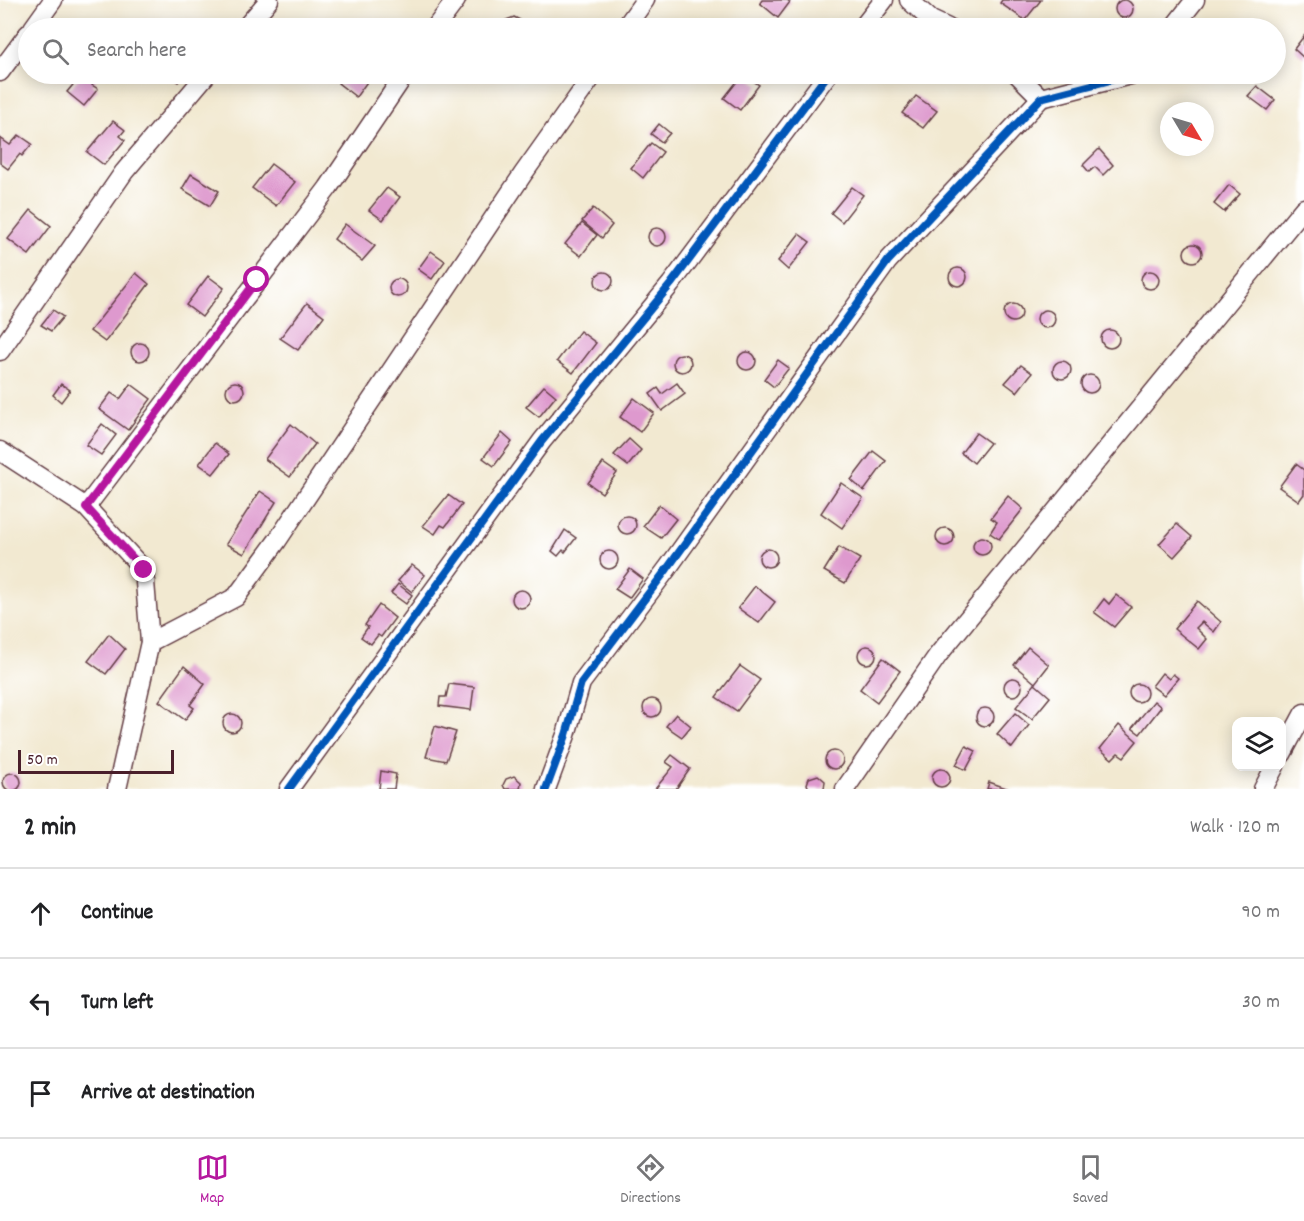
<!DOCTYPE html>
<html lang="en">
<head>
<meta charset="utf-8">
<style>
  body { margin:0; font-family:Dekko,sans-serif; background:#f2f2f2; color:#202124 }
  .controls { position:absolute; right:18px; bottom:18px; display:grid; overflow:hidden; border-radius:12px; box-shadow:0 3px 15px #0003 }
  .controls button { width:54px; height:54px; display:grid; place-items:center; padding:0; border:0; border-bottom:2px solid #e0e0e0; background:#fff; color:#202124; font:30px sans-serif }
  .compass { position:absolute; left:1160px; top:102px; width:54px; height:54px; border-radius:50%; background:#fff; box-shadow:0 3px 15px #0003; rotate:128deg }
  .scale { position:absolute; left:18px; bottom:15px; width:156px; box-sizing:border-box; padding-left:6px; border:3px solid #4a1f2b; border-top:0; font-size:16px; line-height:21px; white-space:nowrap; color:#4a1f2b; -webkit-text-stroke:4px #fff; paint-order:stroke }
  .stop { position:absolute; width:18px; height:18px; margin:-14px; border:4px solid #b5179e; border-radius:50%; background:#fff }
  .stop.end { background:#b5179e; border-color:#fff; box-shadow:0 2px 6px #0008 }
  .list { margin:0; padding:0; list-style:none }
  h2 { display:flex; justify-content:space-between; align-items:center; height:78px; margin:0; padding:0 24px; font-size:26px }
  h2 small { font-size:20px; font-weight:400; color:#757577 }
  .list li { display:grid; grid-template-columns:39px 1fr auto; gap:18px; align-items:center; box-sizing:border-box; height:90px; padding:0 24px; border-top:2px solid #e0e0e0 }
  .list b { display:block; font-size:22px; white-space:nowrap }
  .list em { font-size:20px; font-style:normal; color:#757577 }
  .icon { flex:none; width:33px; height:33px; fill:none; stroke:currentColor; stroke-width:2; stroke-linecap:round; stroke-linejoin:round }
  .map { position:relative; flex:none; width:1304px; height:789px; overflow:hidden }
  .search { position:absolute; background:#fff; box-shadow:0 3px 15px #0003; left:18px; right:18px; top:18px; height:66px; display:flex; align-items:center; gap:15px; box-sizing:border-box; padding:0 21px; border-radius:33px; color:#757577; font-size:22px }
  .sheet { height:348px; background:#fff }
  nav { display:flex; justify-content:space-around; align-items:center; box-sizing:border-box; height:84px; border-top:2px solid #e0e0e0; background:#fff; font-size:16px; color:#757577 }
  nav a { display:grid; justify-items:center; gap:3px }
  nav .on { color:#b5179e }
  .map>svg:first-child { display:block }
</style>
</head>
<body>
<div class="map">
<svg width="1304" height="789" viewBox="0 0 1304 789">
  <rect width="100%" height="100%" fill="#fff"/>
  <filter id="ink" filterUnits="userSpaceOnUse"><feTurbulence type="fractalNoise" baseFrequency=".0167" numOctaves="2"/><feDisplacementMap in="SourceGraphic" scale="12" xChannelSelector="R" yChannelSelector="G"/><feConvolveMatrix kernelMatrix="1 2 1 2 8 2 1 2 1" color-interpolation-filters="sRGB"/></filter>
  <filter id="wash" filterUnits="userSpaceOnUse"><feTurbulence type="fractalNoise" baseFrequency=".008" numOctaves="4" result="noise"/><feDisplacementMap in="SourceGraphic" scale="24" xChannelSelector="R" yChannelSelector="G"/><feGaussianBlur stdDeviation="1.35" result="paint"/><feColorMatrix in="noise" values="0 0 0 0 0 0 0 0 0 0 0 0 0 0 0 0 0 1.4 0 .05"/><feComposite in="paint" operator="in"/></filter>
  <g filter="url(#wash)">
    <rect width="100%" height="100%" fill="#f2e9d1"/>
    <g id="blocks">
      <!-- building -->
      <g fill="#de99ce">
        <polygon points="762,0 787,0 790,2 778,18 760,3"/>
        <polygon points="1002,0 1041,0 1025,20 1000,3"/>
        <circle cx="1124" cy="9" r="9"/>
        <polygon points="514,17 520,20 521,28 504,28 506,20"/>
        <polygon points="1304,36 1304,58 1294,49"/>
        <polygon points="82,74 91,74 97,78 92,85 98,89 84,106 67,92"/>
        <polygon points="166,74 185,74 178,82"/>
        <polygon points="345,74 370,74 372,75 356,97 338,83"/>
        <polygon points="743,74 759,85 740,110 724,98"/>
        <polygon points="1257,86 1275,100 1267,110 1248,96"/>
        <polygon points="916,96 937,111 923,128 902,113"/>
        <polygon points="113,121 125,130 120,136 125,140 104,165 87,152"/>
        <polygon points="659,124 670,133 662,142 651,134"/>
        <polygon points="19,135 32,144 22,156 20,154 8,169 0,163 0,138 10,145"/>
        <polygon points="651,143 663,152 643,178 631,168"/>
        <polygon points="1099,149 1113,165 1103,175 1095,167 1089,172 1083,165"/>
        <polygon points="271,164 295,182 276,206 252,188"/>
        <polygon points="191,174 219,191 210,206 182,189"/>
        <polygon points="1229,185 1240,194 1224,212 1214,204"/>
        <polygon points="852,187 863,195 842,222 831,213"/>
        <polygon points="387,188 400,197 383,220 369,210"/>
        <polygon points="593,208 612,225 602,238 582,221"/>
        <polygon points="31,210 51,226 29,255 8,239"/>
        <polygon points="582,223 597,235 581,256 565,244"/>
        <polygon points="345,224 375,246 362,261 334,239"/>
        <circle cx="657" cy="237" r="9"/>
        <polygon points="799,234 810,242 788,270 778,261"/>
        <circle cx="1193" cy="253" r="9"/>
        <polygon points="431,251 445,261 432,279 418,269"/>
        <circle cx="958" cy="277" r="9"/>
        <circle cx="1150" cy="280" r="9"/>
        <circle cx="604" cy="281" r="9"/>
        <polygon points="136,273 149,284 105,342 90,331"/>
        <polygon points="208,276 224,288 202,317 186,305"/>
        <circle cx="398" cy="288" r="9"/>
        <polygon points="307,303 324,316 298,350 280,338"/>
        <circle cx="1013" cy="313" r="9"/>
        <polygon points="53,310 63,317 51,331 41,325"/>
        <circle cx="1046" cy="319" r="9"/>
        <circle cx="1110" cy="339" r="9"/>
        <polygon points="580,331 596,343 573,373 557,361"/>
        <circle cx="140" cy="352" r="9"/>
        <circle cx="747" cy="361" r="9"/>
        <circle cx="682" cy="363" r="9"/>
        <polygon points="778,360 789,368 774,387 764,379"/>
        <circle cx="1062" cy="370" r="9"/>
        <polygon points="1021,365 1032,373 1017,392 1005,383"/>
        <circle cx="1090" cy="384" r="9"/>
        <circle cx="235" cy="391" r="9"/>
        <polygon points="677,383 685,394 662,411 650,394 658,388 662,394"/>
        <polygon points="61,384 70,390 61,402 53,395"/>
        <polygon points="131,384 151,399 128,430 99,409 111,393 120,399"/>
        <polygon points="544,386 556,396 539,417 526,407"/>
        <polygon points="634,398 654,413 640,432 620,417"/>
        <polygon points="102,424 116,435 101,455 86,445"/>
        <polygon points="291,424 315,444 290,477 265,459"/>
        <polygon points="502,433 512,442 494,466 483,458"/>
        <polygon points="976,433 990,443 974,463 961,453"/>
        <polygon points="629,439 641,450 628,466 614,455"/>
        <polygon points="215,443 229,454 213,474 199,464"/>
        <polygon points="873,451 886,461 864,491 851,480"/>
        <polygon points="603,463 617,473 602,493 588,483"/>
        <polygon points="1296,464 1304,470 1304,494 1299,501 1279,487"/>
        <polygon points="841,483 863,498 842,528 821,513"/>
        <polygon points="260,491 276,502 244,554 226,544"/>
        <polygon points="448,495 462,505 445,527 441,525 435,534 423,526"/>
        <polygon points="1008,496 1023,509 999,539 990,533 997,522 991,518"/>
        <polygon points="659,505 676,519 661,538 643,526"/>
        <circle cx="627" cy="525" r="9"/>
        <polygon points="1177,524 1192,537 1174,557 1159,544"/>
        <circle cx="945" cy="537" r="9"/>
        <polygon points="565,530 576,538 565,552 563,550 558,556 552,551"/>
        <circle cx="982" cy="546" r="9"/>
        <polygon points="839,547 860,559 845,583 824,571"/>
        <circle cx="768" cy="558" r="9"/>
        <circle cx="609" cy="560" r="9"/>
        <polygon points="412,565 425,575 412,592 398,581"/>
        <polygon points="630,569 643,579 629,598 615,589"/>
        <polygon points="398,584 412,595 406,604 391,593"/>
        <polygon points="755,586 775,602 759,623 738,608"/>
        <circle cx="521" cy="599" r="9"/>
        <polygon points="1116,595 1131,607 1114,627 1094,612 1104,599 1109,604"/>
        <polygon points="1197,601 1221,622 1214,632 1202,622 1196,628 1207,639 1199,649 1174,629"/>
        <polygon points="379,605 395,618 381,637 378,635 371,644 361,637 368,627 365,625"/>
        <polygon points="109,634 125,649 106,674 88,661"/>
        <circle cx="867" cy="655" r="9"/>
        <polygon points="1028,647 1049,665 1035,683 1014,665"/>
        <polygon points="883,658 900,671 877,702 860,689"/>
        <polygon points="184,666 205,684 190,705 194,708 185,720 159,701"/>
        <polygon points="740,666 760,680 737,711 716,697"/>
        <polygon points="1162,673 1169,679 1173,674 1178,678 1164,695 1152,686"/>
        <circle cx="1013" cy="687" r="9"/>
        <polygon points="449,684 474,687 471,710 439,706 440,697 446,697"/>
        <polygon points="1035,684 1050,697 1032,719 1016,707"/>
        <circle cx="1138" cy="693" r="9"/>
        <circle cx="652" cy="708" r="9"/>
        <polygon points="1154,701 1161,707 1140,734 1132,728"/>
        <circle cx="985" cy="717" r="9"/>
        <polygon points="1015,713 1029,725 1012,748 997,734"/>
        <polygon points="676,714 691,726 682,737 666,726"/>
        <circle cx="232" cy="723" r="9"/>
        <polygon points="1119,725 1137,741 1124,757 1118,753 1112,759 1100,749"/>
        <polygon points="435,726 456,732 446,761 426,757"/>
        <polygon points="966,746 976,751 966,770 956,765"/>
        <circle cx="834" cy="760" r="9"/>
        <polygon points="672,755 690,769 676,789 655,789 673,767 666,762"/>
        <circle cx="941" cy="778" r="9"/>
        <polygon points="381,771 396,774 394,789 379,789"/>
        <circle cx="12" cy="782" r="9"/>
        <polygon points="818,775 825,781 824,789 809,789 807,784 809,778"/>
        <polygon points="514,776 521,782 520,789 505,789 503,785 506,779"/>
        <polygon points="989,782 1009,789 987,789"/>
      </g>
    </g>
  </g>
  <g filter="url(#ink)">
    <use href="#blocks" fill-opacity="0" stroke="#633d44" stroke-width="1.5"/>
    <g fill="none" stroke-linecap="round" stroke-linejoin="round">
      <defs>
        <g id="minor">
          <polyline points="909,0 931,20 948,28"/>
          <polyline points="33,28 53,0"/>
          <polyline points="245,28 269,0"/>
          <polyline points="435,28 456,0"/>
          <polyline points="625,28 645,0"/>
          <polyline points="862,28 884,0"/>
          <polyline points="1173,28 1195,0"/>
          <polyline points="0,72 28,34"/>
          <polyline points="1017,74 1041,98"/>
          <polyline points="0,351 124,172 207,74"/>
          <polyline points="0,451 86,507 144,570 150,642 117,789"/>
          <polyline points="86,507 328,188 405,74"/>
          <polyline points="150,642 236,597 277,541 523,174 594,74"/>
          <polyline points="1282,754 1304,713"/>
          <polyline points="289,789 542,441 671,284 828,74"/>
          <polyline points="546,789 566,735 581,683 667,569 888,261 1041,98 1134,74"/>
          <polyline points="845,789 938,655 1304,208"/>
          <polyline points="1263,789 1275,766"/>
        </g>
      </defs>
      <!-- minor casing -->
      <use href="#minor" stroke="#633d44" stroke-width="21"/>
      <!-- minor -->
      <use href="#minor" stroke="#fff" stroke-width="18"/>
      <defs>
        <g id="cycleway">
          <polyline points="289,789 542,441 671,284 828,74"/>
          <polyline points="546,789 566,735 581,683 667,569 888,261 1041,98 1134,74"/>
        </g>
      </defs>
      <!-- cycleway casing -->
      <use href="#cycleway" stroke="#fff" stroke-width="11"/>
      <!-- cycleway -->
      <use href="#cycleway" stroke="#0057b8" stroke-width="8"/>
    </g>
  </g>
  <g fill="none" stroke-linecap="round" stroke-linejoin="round" filter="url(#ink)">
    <!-- route -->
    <polyline stroke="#b5179e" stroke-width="8" points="144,570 86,507 257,280"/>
  </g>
</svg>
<div class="controls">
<button><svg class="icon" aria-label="layers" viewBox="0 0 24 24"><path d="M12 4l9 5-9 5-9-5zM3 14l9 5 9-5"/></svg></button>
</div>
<svg class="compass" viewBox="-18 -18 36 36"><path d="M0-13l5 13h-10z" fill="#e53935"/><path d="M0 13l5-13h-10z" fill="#757577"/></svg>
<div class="scale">50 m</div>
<div class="stop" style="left:257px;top:280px"></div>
<div class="stop end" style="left:144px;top:570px"></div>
<div class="search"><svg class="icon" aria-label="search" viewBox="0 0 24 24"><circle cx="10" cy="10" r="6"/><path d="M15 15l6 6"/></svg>Search here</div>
</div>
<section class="sheet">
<h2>2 min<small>Walk · 120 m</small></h2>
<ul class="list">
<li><svg class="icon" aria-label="ahead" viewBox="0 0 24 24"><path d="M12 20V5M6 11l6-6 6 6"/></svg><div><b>Continue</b></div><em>90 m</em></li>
<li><svg class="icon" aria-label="left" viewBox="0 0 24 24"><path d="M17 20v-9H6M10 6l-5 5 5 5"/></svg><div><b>Turn left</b></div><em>30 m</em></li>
<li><svg class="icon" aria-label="arrive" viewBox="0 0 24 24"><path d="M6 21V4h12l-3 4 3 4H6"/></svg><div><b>Arrive at destination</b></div></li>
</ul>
</section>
<nav>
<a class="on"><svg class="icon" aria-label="map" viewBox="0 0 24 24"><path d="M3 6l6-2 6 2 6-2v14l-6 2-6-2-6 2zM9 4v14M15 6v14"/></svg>Map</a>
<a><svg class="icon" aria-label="directions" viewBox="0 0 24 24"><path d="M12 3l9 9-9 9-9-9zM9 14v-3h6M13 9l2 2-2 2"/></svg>Directions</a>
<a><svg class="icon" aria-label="saved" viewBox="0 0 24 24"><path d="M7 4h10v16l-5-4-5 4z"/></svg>Saved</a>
</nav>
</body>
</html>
